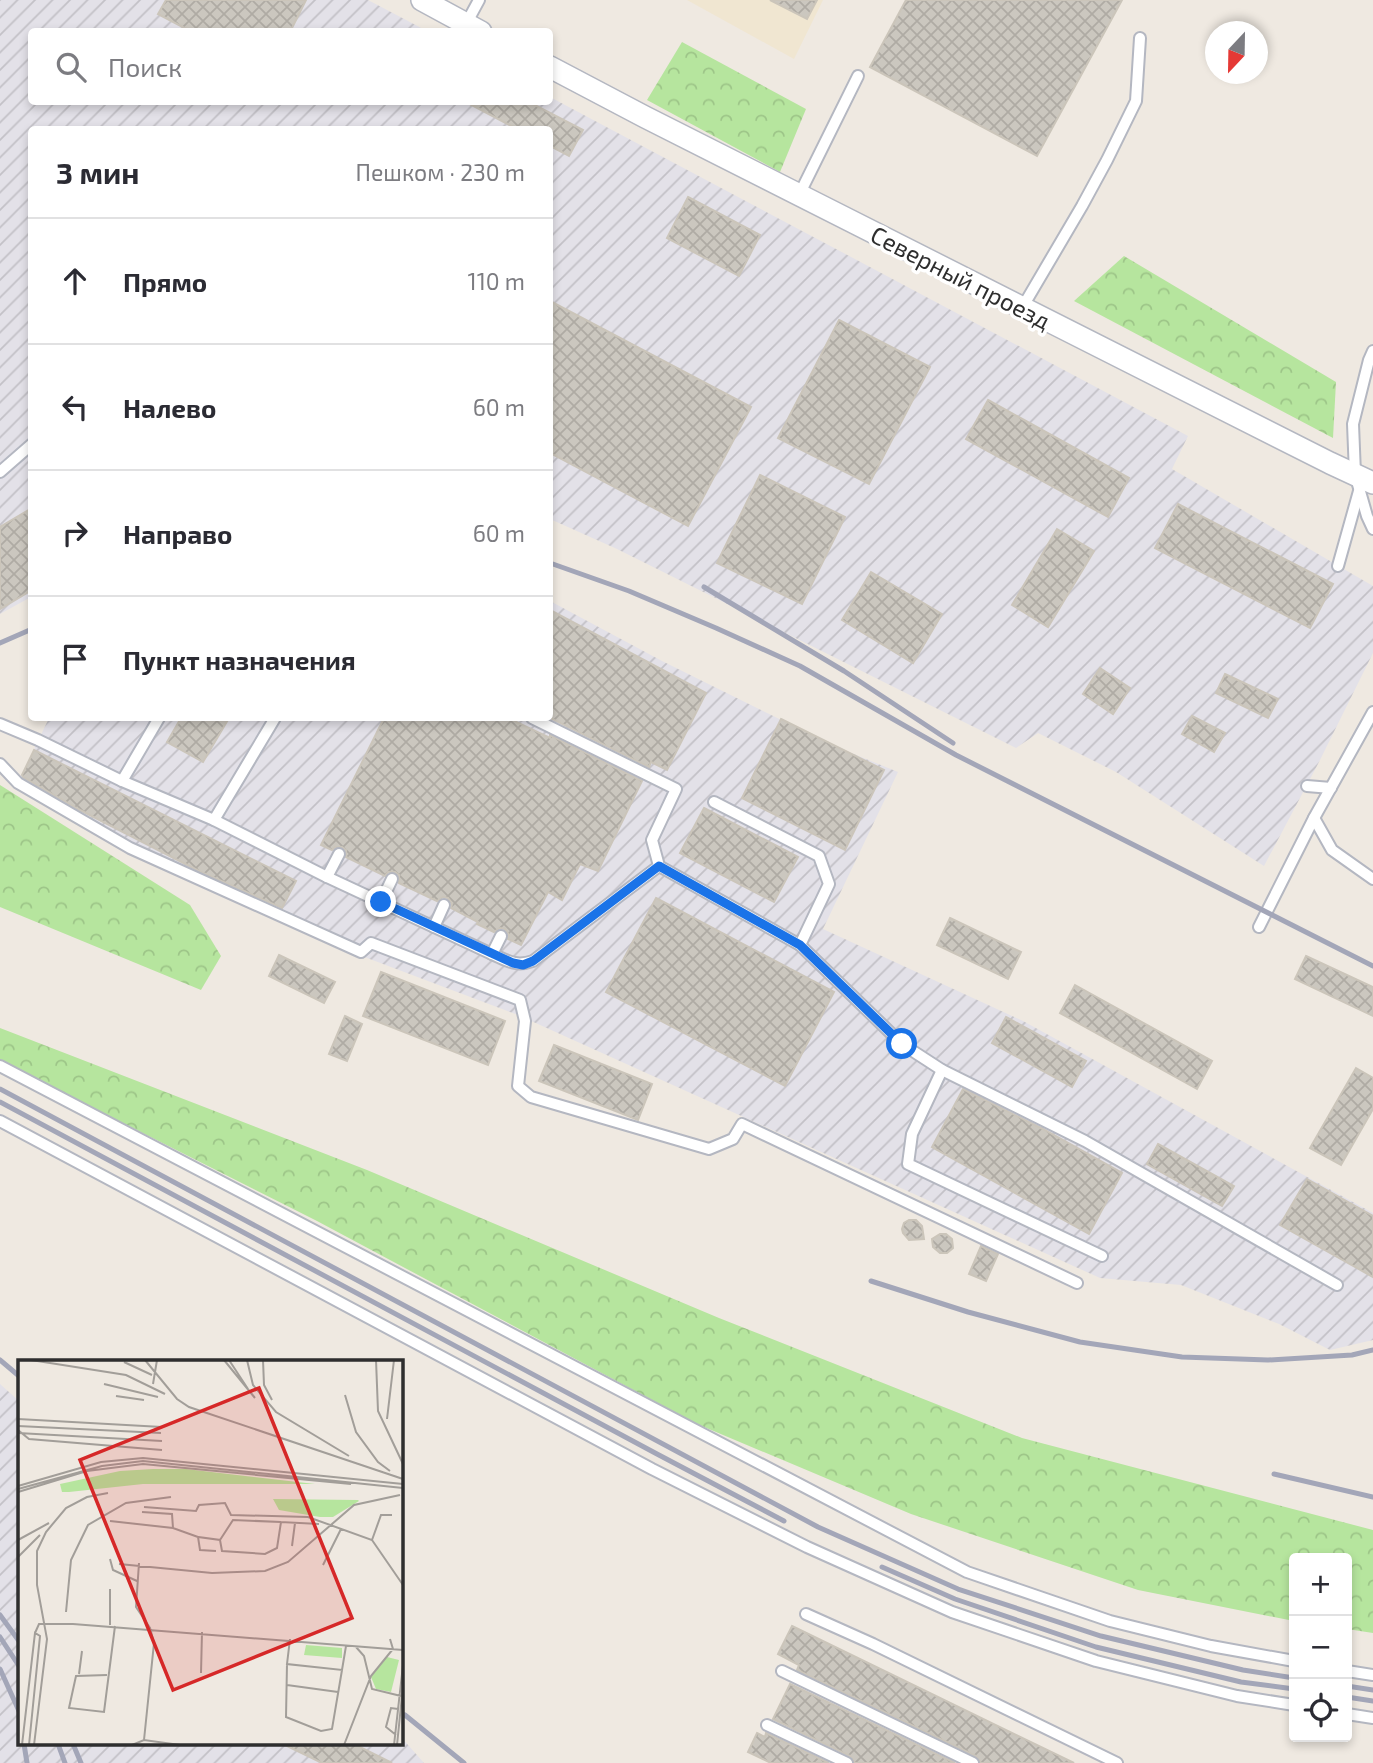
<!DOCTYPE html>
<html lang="ru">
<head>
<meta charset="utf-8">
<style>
  body { margin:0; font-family:"Exo 2",sans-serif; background:#f7f7f7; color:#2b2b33 }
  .controls { position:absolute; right:21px; bottom:21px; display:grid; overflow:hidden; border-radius:7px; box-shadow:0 4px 10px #0003 }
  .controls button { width:63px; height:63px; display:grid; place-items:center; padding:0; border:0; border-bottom:2px solid #e1e1e2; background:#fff; color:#2b2b33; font:35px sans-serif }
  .compass { position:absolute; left:1205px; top:21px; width:63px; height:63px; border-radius:50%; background:#fff; box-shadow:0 4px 10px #0003; rotate:202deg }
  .stop { position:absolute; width:21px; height:21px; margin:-16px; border:5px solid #1a73e8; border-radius:50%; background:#fff }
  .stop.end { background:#1a73e8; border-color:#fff; box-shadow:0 2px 7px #0008 }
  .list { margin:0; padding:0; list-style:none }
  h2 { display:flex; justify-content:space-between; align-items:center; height:91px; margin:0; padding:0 28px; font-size:30px }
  h2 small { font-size:23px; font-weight:400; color:#7c7c81 }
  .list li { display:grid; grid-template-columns:46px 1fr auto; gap:21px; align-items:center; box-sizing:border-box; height:126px; padding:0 28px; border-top:2px solid #e1e1e2 }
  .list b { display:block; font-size:26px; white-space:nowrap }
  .list em { font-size:23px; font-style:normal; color:#7c7c81 }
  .icon { flex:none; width:38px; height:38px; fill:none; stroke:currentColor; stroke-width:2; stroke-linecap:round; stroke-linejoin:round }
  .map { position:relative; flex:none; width:1373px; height:1763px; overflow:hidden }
  .search { position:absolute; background:#fff; box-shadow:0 4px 10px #0003; left:28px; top:28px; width:525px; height:77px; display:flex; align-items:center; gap:18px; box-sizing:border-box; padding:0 24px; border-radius:7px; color:#7c7c81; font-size:26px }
  .panel { position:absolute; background:#fff; box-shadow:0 4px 10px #0003; left:28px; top:126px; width:525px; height:595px; border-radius:7px }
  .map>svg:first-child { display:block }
</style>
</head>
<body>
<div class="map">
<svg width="1373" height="1763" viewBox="0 0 1373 1763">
  <defs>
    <pattern id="industrial-furrows" width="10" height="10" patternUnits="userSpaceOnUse" patternTransform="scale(1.75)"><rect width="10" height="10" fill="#e3e1e8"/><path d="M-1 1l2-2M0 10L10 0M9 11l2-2" fill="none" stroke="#c3c1c7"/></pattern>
    <pattern id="forest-crowns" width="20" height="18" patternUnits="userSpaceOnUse" patternTransform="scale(1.75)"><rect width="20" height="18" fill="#b6e59e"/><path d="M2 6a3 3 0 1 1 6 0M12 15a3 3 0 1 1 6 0" fill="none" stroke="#9dc588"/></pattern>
    <pattern id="building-cross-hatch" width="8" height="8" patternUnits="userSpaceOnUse" patternTransform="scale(1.75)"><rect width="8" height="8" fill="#cbc7bf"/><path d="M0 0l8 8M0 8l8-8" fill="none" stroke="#afaba4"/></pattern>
  </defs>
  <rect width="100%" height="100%" fill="#efe9e1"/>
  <!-- industrial -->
  <g fill="url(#industrial-furrows)">
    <polygon points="0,0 368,0 427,31 32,32 32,102 550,102 550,97 1188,436 1172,469 1373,586 1373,653 1319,762 1264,866 1116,772 1038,733 1016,748 617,549 550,519 550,130 32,130 31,597 0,614"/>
    <polygon points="550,601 662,661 834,746 898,772 823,929 1023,1021 1373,1213 1373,1340 1330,1350 1279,1324 1181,1285 1100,1278 518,1015 346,950 129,854 55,812 16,787 49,718 550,718"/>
    <polygon points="0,1384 19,1401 19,1744 401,1744 401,1737 424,1763 0,1763"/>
  </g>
  <!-- education -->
  <polygon fill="#f0e6d1" points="687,0 823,0 794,59"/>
  <!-- forest -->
  <g fill="url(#forest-crowns)">
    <polygon points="682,42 806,109 780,172 647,100"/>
    <polygon points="1124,256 1336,382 1333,438 1074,301"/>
    <polygon points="0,785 190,905 221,956 201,990 0,907"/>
    <polygon points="0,1028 367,1170 719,1318 1022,1438 1373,1530 1373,1633 1347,1629 1347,1558 1294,1558 1294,1621 1138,1590 911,1514 697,1424 317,1221 0,1061"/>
  </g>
  <!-- building -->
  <g fill="url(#building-cross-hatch)" stroke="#cbc5ba" stroke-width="2">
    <polygon points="166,0 306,0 290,32 192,32 158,14"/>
    <polygon points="770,0 817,0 807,19"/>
    <polygon points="906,0 1122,0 1037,156 870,67"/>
    <polygon points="466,102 529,102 583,130 569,156 550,146 550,130 519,130"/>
    <polygon points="688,197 760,235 739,276 667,238"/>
    <polygon points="550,301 751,407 688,526 550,453"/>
    <polygon points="839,320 930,367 869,484 778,438"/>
    <polygon points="988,400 1129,478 1108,517 966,439"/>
    <polygon points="760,475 845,517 802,604 717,563"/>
    <polygon points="1178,504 1333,584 1310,628 1155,548"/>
    <polygon points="32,508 32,590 0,609 0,527"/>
    <polygon points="1057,529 1094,551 1048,627 1012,605"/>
    <polygon points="871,572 942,614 913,663 842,620"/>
    <polygon points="550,610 706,693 667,770 651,762 649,767 550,718"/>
    <polygon points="1100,668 1130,688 1113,714 1083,694"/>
    <polygon points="1225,674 1278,699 1268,718 1216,693"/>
    <polygon points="1192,716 1225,733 1214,752 1182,734"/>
    <polygon points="181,718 229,718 203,762 167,742"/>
    <polygon points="384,718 508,718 550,738 550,735 642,781 598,871 580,864 562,900 548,892 521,945 508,939 509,935 505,929 500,928 494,932 477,924 478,922 451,908 452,904 448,898 443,897 437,901 399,883 399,875 395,872 388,872 385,876 346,857 346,850 342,847 335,847 332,850 321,845"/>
    <polygon points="781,719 884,770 845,850 742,798"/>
    <polygon points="34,750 296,881 282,908 201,872 78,809 23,777 22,775"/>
    <polygon points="704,808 798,857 774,902 680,853"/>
    <polygon points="656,898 834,992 785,1086 606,992"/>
    <polygon points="950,918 1021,952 1008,979 937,945"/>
    <polygon points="279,955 335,982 324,1003 269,976"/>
    <polygon points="1306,956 1373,987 1373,1016 1295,979"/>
    <polygon points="381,972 505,1021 488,1065 363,1016"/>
    <polygon points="1075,985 1212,1061 1197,1089 1060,1013"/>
    <polygon points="345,1016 362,1024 347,1061 329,1054"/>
    <polygon points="1006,1017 1086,1061 1072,1087 992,1043"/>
    <polygon points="554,1045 652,1084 638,1120 539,1081"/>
    <polygon points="1356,1068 1373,1078 1373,1109 1341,1165 1310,1148"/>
    <polygon points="963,1089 1043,1129 1122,1173 1089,1234 932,1147"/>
    <polygon points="1158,1144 1234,1186 1222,1206 1147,1164"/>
    <polygon points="1307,1179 1373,1216 1373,1277 1280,1225"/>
    <polygon points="909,1220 916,1220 922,1226 924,1239 909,1240 903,1233 902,1229 904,1223"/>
    <polygon points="940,1234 946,1234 952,1239 953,1248 947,1253 940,1253 933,1247 932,1239"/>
    <polygon points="981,1246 998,1254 986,1281 969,1274"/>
    <polygon points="792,1626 1074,1763 981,1763 976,1756 797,1670 799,1665 778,1654"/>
    <polygon points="790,1684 955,1763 855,1763 850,1756 773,1719"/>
    <polygon points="757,1733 765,1737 766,1733 829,1763 771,1763 748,1752"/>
    <polygon points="283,1744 354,1744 392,1763 322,1763"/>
  </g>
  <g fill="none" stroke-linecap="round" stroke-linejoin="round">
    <defs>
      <g id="service">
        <polyline points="466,24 479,0"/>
        <polyline points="799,195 858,76"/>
        <polyline points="1022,308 1082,206 1107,160 1136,101 1140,38"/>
        <polyline points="1373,351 1369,360 1353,424 1355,474 1367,516 1373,529"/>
        <polyline points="0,472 32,444"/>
        <polyline points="1338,566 1359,491"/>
        <polyline points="532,718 676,789 652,840 659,866 800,945 829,884 819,856 714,802"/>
        <polyline points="0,724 38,740 122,781 214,820 275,718"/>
        <polyline points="0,764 18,783 130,848 361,952 371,943 520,1000 525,1021 518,1086 531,1097 709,1149 733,1139 742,1124 1077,1283"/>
        <polyline points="122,781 159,718"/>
        <polyline points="1307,786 1331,788"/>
        <polyline points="1314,818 1332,850 1373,879"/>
        <path d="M214,820L327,877L492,954C508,961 516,967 533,961L659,866"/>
        <polyline points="327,877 339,854"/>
        <polyline points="381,902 392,879"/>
        <polyline points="434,927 444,905"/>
        <polyline points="1259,927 1314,818 1373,712"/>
        <polyline points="800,945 902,1044 942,1070 1085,1141 1337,1285"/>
        <polyline points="492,954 501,936"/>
        <polyline points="0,1066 967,1572 1110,1621 1211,1646 1294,1661"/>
        <polyline points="942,1070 912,1134 908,1164 1102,1256"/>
        <polyline points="0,1121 652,1469 807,1547 952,1612 1096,1661 1237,1696 1294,1705"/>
        <polyline points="806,1614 873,1644 1117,1763"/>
        <polyline points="782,1671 973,1763"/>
        <polyline points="1347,1671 1373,1675"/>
        <polyline points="1347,1714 1373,1718"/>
        <polyline points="767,1725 847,1763"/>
      </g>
      <g id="minor">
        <polyline points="422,0 481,32"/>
        <polyline points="550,67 645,117 1330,463 1373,483"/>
      </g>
    </defs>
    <!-- service casing -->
    <use href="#service" stroke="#b4b7c1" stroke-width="14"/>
    <!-- minor casing -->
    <use href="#minor" stroke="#b4b7c1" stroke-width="24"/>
    <!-- service -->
    <use href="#service" stroke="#fff" stroke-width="10"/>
    <!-- minor -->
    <use href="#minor" stroke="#fff" stroke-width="21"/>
    <!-- rail -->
    <g stroke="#a3a6b8" stroke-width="5">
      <polyline points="550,563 629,591 716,628 800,666 956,755 1373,966"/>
      <polyline points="704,587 844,671 953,743"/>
      <polyline points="0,643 32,629"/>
      <polyline points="0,1089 818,1527 958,1589 1101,1636 1243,1670 1294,1678"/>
      <polyline points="0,1102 657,1454 784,1521"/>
      <polyline points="871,1281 968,1312 1080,1342 1182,1357 1268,1360 1352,1355 1373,1350"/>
      <polyline points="0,1360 19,1376"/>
      <polyline points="1274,1474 1373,1497"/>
      <polyline points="882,1567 955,1599 1096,1647 1241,1682 1294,1689"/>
      <polyline points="0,1615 19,1641"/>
      <polyline points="0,1637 19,1666"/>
      <polyline points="0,1669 19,1711"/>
      <polyline points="1347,1686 1373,1690"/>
      <polyline points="1347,1697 1373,1701"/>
      <polyline points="405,1715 464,1763"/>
      <polyline points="24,1744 27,1763"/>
      <polyline points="58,1744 65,1763"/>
      <polyline points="73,1744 81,1763"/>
    </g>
  </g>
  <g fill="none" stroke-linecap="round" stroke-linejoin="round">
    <!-- route -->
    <polyline stroke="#1a73e8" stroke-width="9" points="381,902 513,963 523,965 533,961 659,866 800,945 902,1044"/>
  </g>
  <g text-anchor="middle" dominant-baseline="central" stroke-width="7" stroke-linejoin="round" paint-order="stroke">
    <!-- street labels -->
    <g font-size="24" fill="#2e2e2e" stroke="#fff">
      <text transform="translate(961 277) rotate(27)">Северный проезд</text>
    </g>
  </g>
  <!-- overview -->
  <g transform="translate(18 1360)">
    <rect width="385" height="385" fill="#efe9e1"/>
    <path d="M135,109H168L297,124H125L51,132H44L42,124L102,111ZM255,139L340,140L341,141L315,157H302L261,150ZM288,285L324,288V298L286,295ZM369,297L381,300L373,332L358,329L353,317Z" fill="#b6e59e"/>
    <path fill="none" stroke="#a29e99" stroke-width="2" d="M13,0L108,15L147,34M127,0L159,39L171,47L385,119M206,0L237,38M211,0L230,29M229,0L235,25L258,52L331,96M245,0L246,25L254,40M358,0L360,51L385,104M106,2L134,15M86,24L140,37M135,24L139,0M327,35L338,72L360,102L372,111M98,36L126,40M0,59L144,67M369,59L376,0M0,66L143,73M0,70L11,79L144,90M0,73L144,81M0,126L83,102L125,98L385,124M0,129L84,106L125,101L385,128M0,132L69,111L125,104L333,124M126,147L178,151L181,145L207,143L213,155L290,157L354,180L385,225M124,152L154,154L155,168M92,161L155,168L180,177M0,180L31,163M202,180L215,160L263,162M354,180L363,155H374M274,186L277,163M198,191L182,190L180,177L202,180L204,191L247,194L259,188L263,162L301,164M0,197L22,175M92,199L95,210L119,221M121,203L118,247L132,268L136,283L126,380M101,204L194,213L247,211L270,202L336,145L382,135M305,205L323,169M92,229V265M48,252L53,200L70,165L108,143L153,137M17,273L21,264H55L385,290M272,279L269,304L324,310L328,286M338,287L346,296L354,329L383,336M269,304L268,357L303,371L314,369L324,310M183,313L184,272M61,314L64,291M89,315L58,316L51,348L86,352L97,266M269,325L320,332M378,375L368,367L373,348L380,349M4,385L17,273L22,276L11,385M16,385L29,279L19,225V191L28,172L48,148L69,137L90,133M114,385L126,380L162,385M326,385L353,316L375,289L372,279M376,385L385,305M379,385L385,326"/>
    <path fill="#d62828" fill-opacity="0.15" stroke="#d62828" stroke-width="3.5" d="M241,28L334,258L155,330L62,100Z"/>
    <rect width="385" height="385" fill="none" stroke="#2e2e2e" stroke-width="3.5"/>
  </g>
</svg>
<div class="controls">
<button>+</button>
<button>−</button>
<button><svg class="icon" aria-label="locate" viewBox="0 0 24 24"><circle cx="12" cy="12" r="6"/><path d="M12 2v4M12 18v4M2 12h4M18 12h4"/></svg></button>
</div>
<svg class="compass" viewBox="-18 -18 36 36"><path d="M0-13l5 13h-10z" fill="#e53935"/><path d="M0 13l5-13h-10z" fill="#7c7c81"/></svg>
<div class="stop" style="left:902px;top:1044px"></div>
<div class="stop end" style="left:381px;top:902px"></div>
<div class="search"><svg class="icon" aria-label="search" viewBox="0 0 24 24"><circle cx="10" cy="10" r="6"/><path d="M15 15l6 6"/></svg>Поиск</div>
<section class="panel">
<h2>3 мин<small>Пешком · 230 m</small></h2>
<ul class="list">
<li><svg class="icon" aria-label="ahead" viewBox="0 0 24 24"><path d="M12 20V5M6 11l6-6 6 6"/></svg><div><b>Прямо</b></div><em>110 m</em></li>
<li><svg class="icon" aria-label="left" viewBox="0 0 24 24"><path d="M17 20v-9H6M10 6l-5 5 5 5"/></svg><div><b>Налево</b></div><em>60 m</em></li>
<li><svg class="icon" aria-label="right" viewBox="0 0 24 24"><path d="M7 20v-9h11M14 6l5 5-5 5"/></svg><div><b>Направо</b></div><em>60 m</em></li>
<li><svg class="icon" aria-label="arrive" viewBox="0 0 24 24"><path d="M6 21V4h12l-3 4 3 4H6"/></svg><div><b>Пункт назначения</b></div></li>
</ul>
</section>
</div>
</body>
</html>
